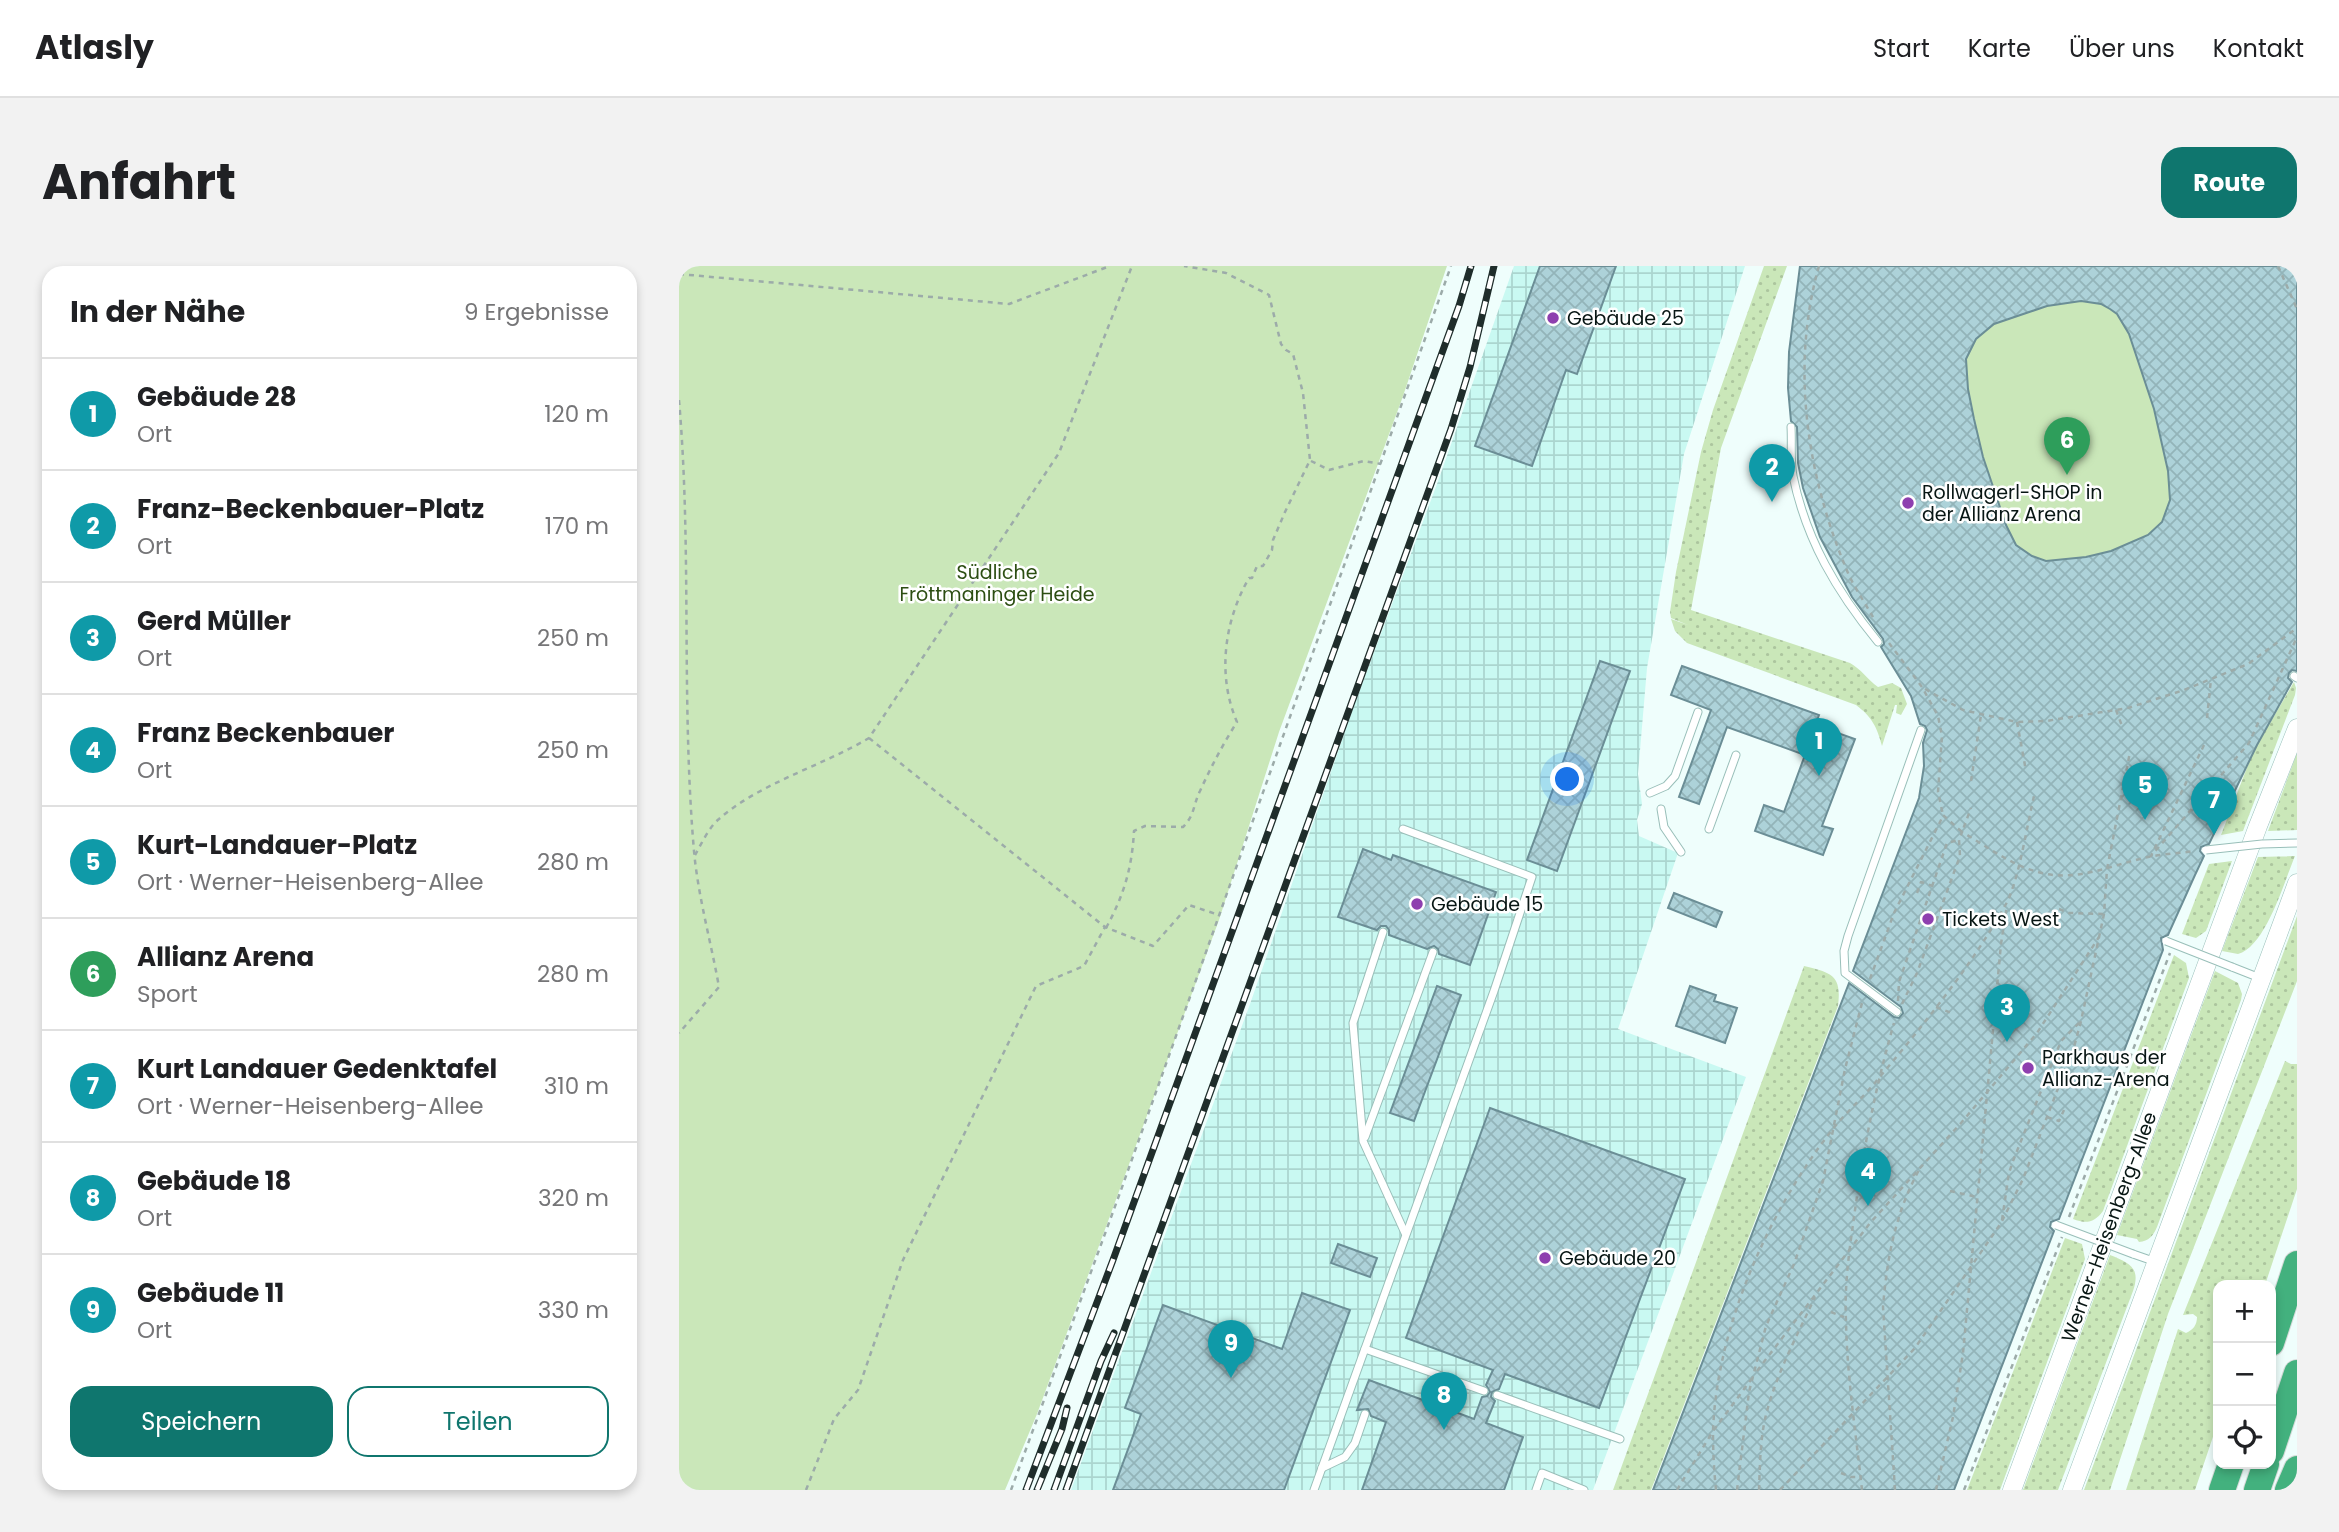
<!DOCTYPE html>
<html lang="de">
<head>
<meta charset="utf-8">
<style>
  body { margin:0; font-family:Poppins,sans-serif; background:#f2f2f2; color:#202124 }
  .controls { position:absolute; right:21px; bottom:21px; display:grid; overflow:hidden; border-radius:14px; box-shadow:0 4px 10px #0003 }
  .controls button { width:63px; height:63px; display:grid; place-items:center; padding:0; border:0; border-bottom:2px solid #e0e0e0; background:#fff; color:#202124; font:35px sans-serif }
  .you { position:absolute; left:889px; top:514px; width:24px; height:24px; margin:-18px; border:5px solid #fff; border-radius:50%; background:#1a73e8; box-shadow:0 0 0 10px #1a73e833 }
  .badge { display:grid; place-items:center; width:46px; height:46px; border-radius:50%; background:#0f766e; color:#fff; font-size:23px; font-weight:700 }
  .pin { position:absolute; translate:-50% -58px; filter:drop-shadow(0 2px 4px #0008) }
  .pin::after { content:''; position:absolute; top:37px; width:24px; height:21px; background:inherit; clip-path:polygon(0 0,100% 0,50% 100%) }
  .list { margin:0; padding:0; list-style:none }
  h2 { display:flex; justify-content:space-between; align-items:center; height:91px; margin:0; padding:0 28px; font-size:30px }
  h2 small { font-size:23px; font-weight:400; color:#757577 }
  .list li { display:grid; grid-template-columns:46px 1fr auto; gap:21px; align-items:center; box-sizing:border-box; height:112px; padding:0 28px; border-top:2px solid #e0e0e0 }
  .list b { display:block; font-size:26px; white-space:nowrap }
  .list p { margin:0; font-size:23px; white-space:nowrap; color:#757577 }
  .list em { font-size:23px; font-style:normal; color:#757577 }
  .actions { display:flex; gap:14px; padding:21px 28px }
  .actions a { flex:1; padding:16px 0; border:2px solid #0f766e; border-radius:21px; text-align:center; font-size:24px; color:#0f766e }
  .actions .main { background:#0f766e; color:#fff }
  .icon { flex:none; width:38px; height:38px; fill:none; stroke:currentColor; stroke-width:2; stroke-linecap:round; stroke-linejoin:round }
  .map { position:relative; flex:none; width:1618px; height:1224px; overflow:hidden; border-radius:21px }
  header { display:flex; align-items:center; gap:42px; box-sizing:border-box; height:98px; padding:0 35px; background:#fff; border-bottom:2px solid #e0e0e0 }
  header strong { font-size:33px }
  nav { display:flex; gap:38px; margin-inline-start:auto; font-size:24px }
  .intro { display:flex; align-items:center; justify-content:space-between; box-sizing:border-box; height:168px; padding:0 42px }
  h1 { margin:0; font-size:49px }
  .button { padding:18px 32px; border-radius:21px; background:#0f766e; color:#fff; font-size:24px; font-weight:700 }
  main { display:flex; gap:42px; padding:0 42px }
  aside { flex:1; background:#fff; border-radius:21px; box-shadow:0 4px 10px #0003 }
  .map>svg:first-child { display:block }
</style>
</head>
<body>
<header>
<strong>Atlasly</strong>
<nav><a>Start</a><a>Karte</a><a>Über uns</a><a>Kontakt</a></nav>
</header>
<div class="intro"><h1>Anfahrt</h1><a class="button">Route</a></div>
<main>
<aside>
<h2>In der Nähe<small>9 Ergebnisse</small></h2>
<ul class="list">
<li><span class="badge" style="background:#0f9aa8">1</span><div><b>Gebäude 28</b><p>Ort</p></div><em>120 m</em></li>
<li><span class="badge" style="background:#0f9aa8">2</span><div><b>Franz-Beckenbauer-Platz</b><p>Ort</p></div><em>170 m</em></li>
<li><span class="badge" style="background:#0f9aa8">3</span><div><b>Gerd Müller</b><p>Ort</p></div><em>250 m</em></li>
<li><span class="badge" style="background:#0f9aa8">4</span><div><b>Franz Beckenbauer</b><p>Ort</p></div><em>250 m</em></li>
<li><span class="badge" style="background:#0f9aa8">5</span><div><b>Kurt-Landauer-Platz</b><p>Ort · Werner-Heisenberg-Allee</p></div><em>280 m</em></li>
<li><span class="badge" style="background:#2e9e5b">6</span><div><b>Allianz Arena</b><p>Sport</p></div><em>280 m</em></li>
<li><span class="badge" style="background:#0f9aa8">7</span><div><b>Kurt Landauer Gedenktafel</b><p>Ort · Werner-Heisenberg-Allee</p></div><em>310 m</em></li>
<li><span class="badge" style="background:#0f9aa8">8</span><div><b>Gebäude 18</b><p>Ort</p></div><em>320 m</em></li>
<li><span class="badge" style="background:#0f9aa8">9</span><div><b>Gebäude 11</b><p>Ort</p></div><em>330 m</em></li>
</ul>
<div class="actions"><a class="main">Speichern</a><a>Teilen</a></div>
</aside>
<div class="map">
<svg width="1618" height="1224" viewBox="0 0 1618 1224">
  <defs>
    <pattern id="industrial-grid" width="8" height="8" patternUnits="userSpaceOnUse" patternTransform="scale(1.75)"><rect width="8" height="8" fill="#c9f9f2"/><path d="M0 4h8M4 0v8" fill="none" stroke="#abd5cf"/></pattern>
    <pattern id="grass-dots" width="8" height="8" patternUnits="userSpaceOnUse" patternTransform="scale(1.75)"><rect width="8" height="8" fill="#cae7b9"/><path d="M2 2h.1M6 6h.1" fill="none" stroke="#acc59e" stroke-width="1.8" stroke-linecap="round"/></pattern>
    <pattern id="building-cross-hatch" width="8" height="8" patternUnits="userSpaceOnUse" patternTransform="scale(1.75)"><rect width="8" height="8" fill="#add2d9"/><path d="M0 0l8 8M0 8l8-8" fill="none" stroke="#93b4b9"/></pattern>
  </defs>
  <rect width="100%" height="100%" fill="#effefc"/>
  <!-- industrial -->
  <polygon fill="url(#industrial-grid)" points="835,0 1066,0 1005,188 968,402 959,508 963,538 958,554 960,570 999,587 939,763 1067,811 914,1224 392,1224 571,738 676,437 758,218"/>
  <!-- grass -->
  <g fill="url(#grass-dots)">
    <path d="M1085,0H1108L1042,182L1012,344L1171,397C1182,403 1188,413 1199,421L1213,417L1222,422L1228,438L1222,449L1217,447L1218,439H1216L1203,480C1198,461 1193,451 1177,439L1008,377L996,365L992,353L1009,359L992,352L991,346L997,306L1022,186L1034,144Z"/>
    <polygon points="1615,416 1617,422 1616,429 1564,565 1542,569 1574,486"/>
    <polygon points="1618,487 1618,564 1589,565"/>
    <path d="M1616,590C1605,616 1587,680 1559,688L1543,685L1579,591Z"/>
    <polygon points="1553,595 1527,665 1517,672 1503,668 1530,598"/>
    <polygon points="1618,650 1618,715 1489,1048 1431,1224 1405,1224"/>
    <path d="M1495,689L1507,697L1510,712L1424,945C1415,957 1407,958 1394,953Z"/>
    <path d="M1125,700C1152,707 1163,708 1159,740L972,1224H934Z"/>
    <path d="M1536,705L1559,717L1563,728L1562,734L1478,961C1474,970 1470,975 1460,976L1458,973L1438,969Z"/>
    <path d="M1606,795L1612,798H1618V923L1586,1019H1539V1156L1516,1224H1447L1499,1063L1507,1067C1514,1064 1518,1059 1518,1051L1514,1048L1504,1049Z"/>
    <polygon points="1386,972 1403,978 1406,993 1321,1224 1288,1224"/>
    <path d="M1431,989C1451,997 1462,1002 1454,1025L1379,1224H1344Z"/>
  </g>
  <!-- park -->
  <g fill="#cae7b9">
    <polygon points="0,0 768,0 723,133 600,466 540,654 358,1148 326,1224 0,1224"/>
    <polygon points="1579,0 1618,112 1618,331 1609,346 1427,433 1151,15"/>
  </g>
  <!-- building -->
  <g fill="url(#building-cross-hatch)" stroke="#6b8e96" stroke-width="2" fill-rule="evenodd">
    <polygon points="861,0 937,0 898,108 887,104 853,200 796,180"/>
    <path d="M1121,0H1614L1618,8V405L1613,404L1610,407L1609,412L1613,416L1578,479L1530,578L1522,581L1521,585L1525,590L1516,609L1489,669L1482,672L1484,684L1380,953L1372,956L1371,961L1375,965L1275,1224H974L1170,717L1215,751L1220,752L1224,747L1222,741L1174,705L1240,532L1245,500L1244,477L1248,464L1246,460L1241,458L1232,430L1202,381L1205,378L1204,373L1173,331L1141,271L1124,222L1119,197L1118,161L1112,155L1109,122L1110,86ZM1402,35L1422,38L1431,43L1438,48L1450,68L1475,143L1489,205L1491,234L1483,256L1469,269L1432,285L1407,291L1367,295L1353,290L1337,279L1327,259L1304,191L1295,153L1289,123L1287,93L1297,73L1315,58L1368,40Z"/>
    <polygon points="921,395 951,405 878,605 848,594"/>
    <polygon points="1003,400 1140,449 1136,459 1176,473 1143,560 1154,563 1144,589 1076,565 1085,539 1105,546 1126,489 1048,461 1020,538 1000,531 1032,444 992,429"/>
    <polygon points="684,583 712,594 714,589 817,626 791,699 760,688 759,683 755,680 748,683 710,669 710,664 707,660 702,660 698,664 659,651"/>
    <polygon points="995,627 1043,646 1037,661 989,642"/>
    <polygon points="758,720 782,729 735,855 711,847"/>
    <polygon points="1011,720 1037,729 1035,735 1058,742 1046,777 997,760"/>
    <polygon points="811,842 1006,913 920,1142 826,1108 820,1123 813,1126 812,1131 816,1135 807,1157 844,1171 825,1224 683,1224 707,1156 692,1150 689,1143 678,1144 690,1114 795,1153 803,1131 808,1130 811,1126 807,1119 814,1104 727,1072"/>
    <polygon points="659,978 698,992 691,1011 652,997"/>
    <polygon points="623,1027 671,1044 605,1224 434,1224 462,1148 446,1142 484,1039 603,1083"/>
  </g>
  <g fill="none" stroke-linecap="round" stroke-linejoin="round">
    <defs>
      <g id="service">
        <path d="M1112,161C1113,177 1111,194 1114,210C1127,274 1158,326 1199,376"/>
        <polyline points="1615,410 1618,412"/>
        <polyline points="971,527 987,520 996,510 1019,446"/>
        <polyline points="982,543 985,561 1002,586"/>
        <polyline points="1030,563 1057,489"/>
        <polyline points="704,666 674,757 684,875 726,967"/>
        <polyline points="1553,701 1581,712"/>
        <polyline points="1218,746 1166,707 1165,685 1169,670 1242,464"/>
        <polyline points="686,871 754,686"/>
        <polyline points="1454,988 1477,996"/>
        <polyline points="686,1083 805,1125"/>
        <polyline points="818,1129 941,1173"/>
        <polyline points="643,1202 666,1191 676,1177 686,1148"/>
        <polyline points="635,1224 815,725 853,611 724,563"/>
        <polyline points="857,1224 863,1207 905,1224"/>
      </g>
      <g id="tertiary">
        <polyline points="1333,1224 1579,560 1618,462"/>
        <polyline points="1393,1224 1618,617"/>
      </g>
      <g id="motorway">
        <polyline points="1592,1077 1618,998"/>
        <polyline points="1592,1185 1618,1107"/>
        <polyline points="1543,1224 1552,1198"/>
        <polyline points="1578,1224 1587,1198"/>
        <polyline points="1609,1224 1618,1203"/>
      </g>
    </defs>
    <!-- service casing -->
    <use href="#service" stroke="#99bfb9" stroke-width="9"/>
    <!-- tertiary casing -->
    <use href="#tertiary" stroke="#99bfb9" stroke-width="19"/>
    <!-- motorway casing -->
    <use href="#motorway" stroke="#d7dad9" stroke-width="28"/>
    <!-- path -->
    <g stroke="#9caba9" stroke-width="2.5" stroke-dasharray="5 5" stroke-linecap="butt">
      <path d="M1140,0C1111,101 1128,211 1169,307C1176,323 1187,338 1195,353"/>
      <polyline points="1599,0 1618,43"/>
      <polyline points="0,8 330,38 431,0"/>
      <path d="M0,134C13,284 2,435 15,585C19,630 32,676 40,721L0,767"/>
      <polyline points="632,195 650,204 685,195 702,198"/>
      <polyline points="1210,377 1243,421 1259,450 1263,470 1259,526 1264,549"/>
      <polyline points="1246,423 1284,444 1338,456 1367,455 1449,442 1505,424 1569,398 1618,362"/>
      <polyline points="1437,444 1443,460"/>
      <polyline points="1528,452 1532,413"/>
      <polyline points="1338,456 1347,505"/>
      <polyline points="190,472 426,661"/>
      <polyline points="1525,479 1472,590 1570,477 1618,371"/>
      <polyline points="1292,515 1302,449"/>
      <path d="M16,589C23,577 30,561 40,553C81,517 143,500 190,472L380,187L453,0"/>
      <polyline points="1238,627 1242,616 1254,620"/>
      <polyline points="1380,643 1390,647 1425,648"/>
      <path d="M427,662C445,629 453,602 455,565L466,560L504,561C516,549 514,539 521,525C532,501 544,478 558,456C538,410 545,355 570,312H573L578,300H584L593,284L594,274L606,246L631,194L624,127L614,88L607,84L602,78L590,29L547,7L505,0"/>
      <polyline points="1191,713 1215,647 1263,552 1264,549 1283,566 1292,542"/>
      <polyline points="1219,735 1220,716 1268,577 1280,574"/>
      <path d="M1223,738L1238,707L1281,590L1280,574L1283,566C1307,580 1332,599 1359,606C1397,617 1432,599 1469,591C1484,588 1501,587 1516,585"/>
      <polyline points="1257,741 1275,748"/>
      <polyline points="1368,851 1380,855 1385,844"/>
      <polyline points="1271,925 1298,931"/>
      <polyline points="1390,951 1491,687"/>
      <polyline points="1323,954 1330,907 1334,895 1382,775 1402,755"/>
      <polyline points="1152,1046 1165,1051"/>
      <polyline points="1078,1105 1191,957 1282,857 1358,767 1420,671"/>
      <polyline points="1162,1207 1172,1211 1182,1211"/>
      <polyline points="127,1224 155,1153 179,1124 224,994 357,720 405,700 426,661 474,680 510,639 540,649"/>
      <polyline points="332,1224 442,924 772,0"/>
      <polyline points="998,1224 1034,1165 1074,1111"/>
      <path d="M1037,1224C1035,1205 1034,1185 1034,1166C1037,1063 1090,944 1153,864C1167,846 1185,831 1199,813C1245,758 1292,701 1327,638C1340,614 1348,559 1355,530"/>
      <polyline points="1058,1224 1070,1126 1087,1060 1115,998 1144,915 1166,803 1184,733"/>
      <path d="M1080,1224C1081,1200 1081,1176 1086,1153C1096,1110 1118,1070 1136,1031"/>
      <polyline points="1101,1224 1236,1082 1322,957 1344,913 1395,781 1402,755 1425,648 1428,603 1451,486"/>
      <path d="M1183,1224C1177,1168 1168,1111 1167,1055C1165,1018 1171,980 1176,944C1185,880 1197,819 1215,757"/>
      <path d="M1216,1224L1204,1041C1208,992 1216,948 1240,904"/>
      <polyline points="1257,1224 1274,1151 1284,1087 1322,678 1328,639"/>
      <polyline points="1285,1224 1383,971"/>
    </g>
    <!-- service -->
    <use href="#service" stroke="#fff" stroke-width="7"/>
    <!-- tertiary -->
    <use href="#tertiary" stroke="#fff" stroke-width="18"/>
    <!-- motorway -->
    <use href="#motorway" stroke="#43b17e" stroke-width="26"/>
    <defs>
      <g id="rail">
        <polyline points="347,1224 434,994 780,40 792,0"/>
        <polyline points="358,1224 383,1163 388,1142"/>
        <polyline points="375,1224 422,1095 435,1067"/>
        <polyline points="387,1224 772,163 791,101 815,0"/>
      </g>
    </defs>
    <!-- rail casing -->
    <use href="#rail" stroke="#1f2d2b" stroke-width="7"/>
    <!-- rail -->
    <use href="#rail" stroke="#fff" stroke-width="4.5" stroke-dasharray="13" stroke-linecap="butt"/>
    <defs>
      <g id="service-bridge">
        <polyline points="1527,584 1583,578 1618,577"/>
        <polyline points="1487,675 1553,701"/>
        <polyline points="1377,959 1454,988"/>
      </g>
    </defs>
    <!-- service-bridge casing -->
    <use href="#service-bridge" stroke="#99bfb9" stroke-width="9" stroke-linecap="butt"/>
    <!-- service-bridge -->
    <use href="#service-bridge" stroke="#fff" stroke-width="7"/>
  </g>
  <!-- markers -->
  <g fill="#8e3faf" stroke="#fff" stroke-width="2.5">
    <circle cx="874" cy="52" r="7"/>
    <circle cx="1229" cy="237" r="7"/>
    <circle cx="738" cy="638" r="7"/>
    <circle cx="1249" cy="653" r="7"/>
    <circle cx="1349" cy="802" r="7"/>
    <circle cx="866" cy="992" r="7"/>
  </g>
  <g text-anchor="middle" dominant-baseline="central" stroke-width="5" stroke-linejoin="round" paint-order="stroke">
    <!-- poi labels -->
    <g font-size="19" fill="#081614" stroke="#fff" text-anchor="start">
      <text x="888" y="52">Gebäude 25</text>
      <text x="1243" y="226">Rollwagerl-SHOP in<tspan x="1243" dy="22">der Allianz Arena</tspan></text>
      <text x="752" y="638">Gebäude 15</text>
      <text x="1263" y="653">Tickets West</text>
      <text x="1363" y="791">Parkhaus der<tspan x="1363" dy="22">Allianz-Arena</tspan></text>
      <text x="880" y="992">Gebäude 20</text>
    </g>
    <!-- park labels -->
    <g font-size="19" fill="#2c4e12" stroke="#fff">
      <text x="318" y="306">Südliche<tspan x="318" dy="22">Fröttmaninger Heide</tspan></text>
    </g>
    <!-- street labels -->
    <g font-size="19" fill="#081614" stroke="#fff">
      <text transform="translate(1430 961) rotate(-70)">Werner-Heisenberg-Allee</text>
    </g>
  </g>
</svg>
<div class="controls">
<button>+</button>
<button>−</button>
<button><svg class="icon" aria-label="locate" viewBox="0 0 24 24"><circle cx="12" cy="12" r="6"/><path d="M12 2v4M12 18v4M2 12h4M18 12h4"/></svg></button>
</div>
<div class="you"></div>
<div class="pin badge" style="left:1140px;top:510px;background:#0f9aa8">1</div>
<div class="pin badge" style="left:1093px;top:236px;background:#0f9aa8">2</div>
<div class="pin badge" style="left:1328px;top:776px;background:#0f9aa8">3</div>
<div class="pin badge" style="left:1189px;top:940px;background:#0f9aa8">4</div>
<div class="pin badge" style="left:1466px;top:554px;background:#0f9aa8">5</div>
<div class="pin badge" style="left:1388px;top:209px;background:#2e9e5b">6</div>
<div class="pin badge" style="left:1535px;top:569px;background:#0f9aa8">7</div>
<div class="pin badge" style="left:765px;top:1164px;background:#0f9aa8">8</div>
<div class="pin badge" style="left:552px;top:1112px;background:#0f9aa8">9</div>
</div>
</main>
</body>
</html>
